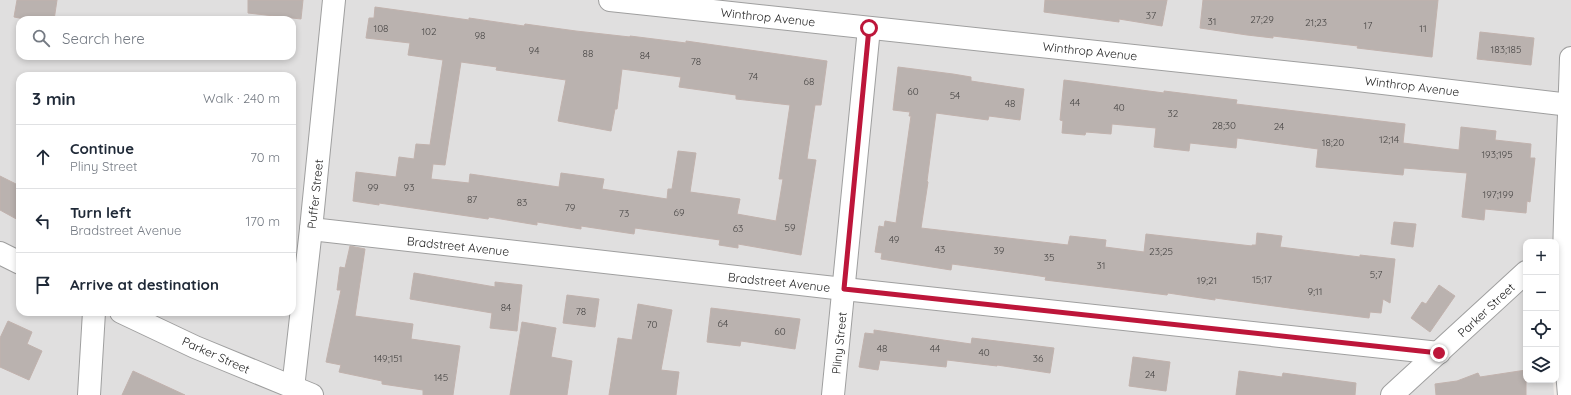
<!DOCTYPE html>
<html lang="en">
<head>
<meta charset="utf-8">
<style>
  body { margin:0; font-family:Quicksand,sans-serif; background:#f2f2f3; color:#1f2937 }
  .controls { position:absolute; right:12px; bottom:12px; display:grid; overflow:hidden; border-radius:8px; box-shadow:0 2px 6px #0003 }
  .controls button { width:36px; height:36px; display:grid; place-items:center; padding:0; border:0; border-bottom:1px solid #e0e1e3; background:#fff; color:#1f2937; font:20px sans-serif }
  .stop { position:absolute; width:12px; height:12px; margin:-9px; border:3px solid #bd163a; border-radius:50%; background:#fff }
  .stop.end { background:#bd163a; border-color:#fff; box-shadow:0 1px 4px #0008 }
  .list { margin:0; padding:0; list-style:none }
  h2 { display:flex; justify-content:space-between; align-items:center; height:52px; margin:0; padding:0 16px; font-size:17px }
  h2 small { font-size:13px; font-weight:400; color:#747a83 }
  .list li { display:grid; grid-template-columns:26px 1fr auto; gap:12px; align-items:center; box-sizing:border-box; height:64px; padding:0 16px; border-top:1px solid #e0e1e3 }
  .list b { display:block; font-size:15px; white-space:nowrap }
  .list p { margin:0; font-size:13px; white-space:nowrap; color:#747a83 }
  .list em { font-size:13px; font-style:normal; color:#747a83 }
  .icon { flex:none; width:22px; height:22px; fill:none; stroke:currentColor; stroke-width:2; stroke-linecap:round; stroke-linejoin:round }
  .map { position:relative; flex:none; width:1571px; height:395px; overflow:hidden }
  .search { position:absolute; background:#fff; box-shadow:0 2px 6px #0003; left:16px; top:16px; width:280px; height:44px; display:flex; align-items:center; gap:10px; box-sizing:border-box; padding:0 14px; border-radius:12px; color:#747a83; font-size:15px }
  .panel { position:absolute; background:#fff; box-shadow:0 2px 6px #0003; left:16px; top:72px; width:280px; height:244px; border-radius:12px }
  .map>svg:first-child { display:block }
</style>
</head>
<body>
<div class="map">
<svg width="1571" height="395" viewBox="0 0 1571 395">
  <rect width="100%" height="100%" fill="#f1edea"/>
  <!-- residential -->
  <path fill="#e0dfdf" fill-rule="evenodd" d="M0,0H1571V228L1556,242H1526V380H1553L1554,395H0ZM20,20H292V56H20ZM20,76H292V312H20Z"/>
  <!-- building -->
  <g fill="#bab2af" stroke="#c1b2ad" fill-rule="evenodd">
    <polygon points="17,0 57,0 54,20 30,20 14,17"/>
    <polygon points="248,0 303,0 301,19 248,13"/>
    <polygon points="1045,0 1167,0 1162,26 1119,19 1119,22 1044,12"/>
    <polygon points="1203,0 1438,0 1432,57 1357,48 1358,46 1273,36 1273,38 1247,35 1200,28"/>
    <path d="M375,7L469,20V18L524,26L525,24L576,31L630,37V36L686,43V41L827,61L821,105H815L807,159L816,160L801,255L738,244V248L719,245L720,240L635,228L634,234L581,226V229L537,222V225L489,217L488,219L379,203V205L353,201L356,172L396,177L399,157L414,159L416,144L430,145L443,60L408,55L410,43L366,38L369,18H374ZM461,62L497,67L496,70L566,80L558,121L611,131L615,109H617L622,69L681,77L679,87L736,95V99L790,105L779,179H783L776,221L737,214L740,199L690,192L696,153L678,151L672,189H668L667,199L602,189L604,179L561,173L559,187L470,174L469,183L431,179L433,164L445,165Z"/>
    <polygon points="1480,32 1534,38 1531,65 1477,59"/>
    <polygon points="898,67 953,74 971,77 971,81 1024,89 1020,120 989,116 988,120 936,113 927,181 928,182 921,228 1068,245 1070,236 1106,240 1105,247 1144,252 1146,234 1252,246 1252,245 1256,245 1257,233 1282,236 1280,247 1360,257 1360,255 1395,259 1390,303 1383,299 1381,313 1370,312 1369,318 1304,310 1215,298 1215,300 1168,293 1167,295 1111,288 1045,280 1046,277 1033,275 952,264 951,270 881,259 882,253 875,252 879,226 884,227 885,221 896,223 911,116 909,116 910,112 893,110"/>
    <polygon points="1064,80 1164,93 1164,91 1237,100 1236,104 1405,124 1403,143 1459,150 1461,127 1496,131 1495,140 1531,144 1530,158 1535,158 1530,202 1527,201 1526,213 1485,209 1484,220 1462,217 1467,173 1404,168 1403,175 1316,167 1318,149 1237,138 1236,148 1190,143 1189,151 1154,147 1156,128 1112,124 1111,134 1086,132 1085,135 1062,133 1063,121 1060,120"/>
    <polygon points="0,176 20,186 20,221 0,210"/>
    <polygon points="1394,222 1416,224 1413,247 1391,244"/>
    <polygon points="350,246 365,249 355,316 413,324 411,339 460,346 453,395 423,395 423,390 382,384 382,381 339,372 341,365 326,362 341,290 337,290 340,267 345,268"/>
    <polygon points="414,273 495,287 495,282 522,285 517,331 490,328 492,313 410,299"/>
    <polygon points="1439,285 1455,296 1430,332 1411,318 1422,302 1426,304"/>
    <polygon points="567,295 599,299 595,327 563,323"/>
    <polygon points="638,304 672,310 661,370 679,372 676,395 609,395 618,338 632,340"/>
    <polygon points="711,308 800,319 795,349 741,341 740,346 707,342"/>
    <polygon points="8,321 32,332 27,344 42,351 29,380 0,367 0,338"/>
    <polygon points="522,322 556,328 551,357 572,361 567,395 510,395"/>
    <polygon points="874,330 971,344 972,338 1054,348 1050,373 997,365 997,366 947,360 946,367 880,360 878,370 859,367 865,333 874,334"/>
    <polygon points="1133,357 1170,362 1166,391 1129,386"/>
    <polygon points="1526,370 1526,395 1436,395 1435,384 1457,381 1478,373 1480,377"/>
    <polygon points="133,371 185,395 122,395"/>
    <polygon points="1239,371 1282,377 1283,373 1356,383 1355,395 1236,395"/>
  </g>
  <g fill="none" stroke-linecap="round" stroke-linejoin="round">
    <defs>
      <g id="minor">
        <polyline points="610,0 1349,79 1570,105"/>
        <polyline points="311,229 844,289 1439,353"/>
        <polyline points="293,388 311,229 334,0"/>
        <polyline points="89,395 94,312"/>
        <polyline points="833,395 869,28"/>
      </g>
      <g id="tertiary">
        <polyline points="0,253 20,263"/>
        <polyline points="121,312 195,347 312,395"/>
        <polyline points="1392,395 1526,272"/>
        <path d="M1569,395C1558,283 1568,170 1571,58"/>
      </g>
    </defs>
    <!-- minor casing -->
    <use href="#minor" stroke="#9f9f9f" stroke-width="24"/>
    <!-- tertiary casing -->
    <use href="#tertiary" stroke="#9f9f9f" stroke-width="24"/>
    <!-- minor -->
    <use href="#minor" stroke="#fff" stroke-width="22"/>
    <!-- tertiary -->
    <use href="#tertiary" stroke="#fff" stroke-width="22"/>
  </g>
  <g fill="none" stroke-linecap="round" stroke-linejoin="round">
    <!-- route -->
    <polyline stroke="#bd163a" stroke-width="5" points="869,28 844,289 1439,353"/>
  </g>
  <g text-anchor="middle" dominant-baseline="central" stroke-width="3.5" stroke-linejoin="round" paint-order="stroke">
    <!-- number labels -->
    <g font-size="10" fill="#484645">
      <text x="1151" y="15">37</text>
      <text x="1262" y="19">27;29</text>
      <text x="1212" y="21">31</text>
      <text x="1316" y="22">21;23</text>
      <text x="1368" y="25">17</text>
      <text x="381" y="28">108</text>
      <text x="1423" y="28">11</text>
      <text x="429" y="31">102</text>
      <text x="480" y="35">98</text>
      <text x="1506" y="49">183;185</text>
      <text x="534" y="50">94</text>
      <text x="588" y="53">88</text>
      <text x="645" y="55">84</text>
      <text x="696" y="61">78</text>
      <text x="753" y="76">74</text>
      <text x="809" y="81">68</text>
      <text x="913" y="91">60</text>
      <text x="955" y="95">54</text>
      <text x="1075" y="102">44</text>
      <text x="1010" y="103">48</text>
      <text x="1119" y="107">40</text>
      <text x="1173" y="113">32</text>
      <text x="1224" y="125">28;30</text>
      <text x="1279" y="126">24</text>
      <text x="1389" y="139">12;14</text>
      <text x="1333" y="142">18;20</text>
      <text x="1497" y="154">193;195</text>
      <text x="373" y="187">99</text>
      <text x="409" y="187">93</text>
      <text x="1498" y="194">197;199</text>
      <text x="472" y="199">87</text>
      <text x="522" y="202">83</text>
      <text x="570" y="207">79</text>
      <text x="679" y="212">69</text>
      <text x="624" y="213">73</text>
      <text x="790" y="227">59</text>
      <text x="738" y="228">63</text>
      <text x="894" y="239">49</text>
      <text x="940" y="249">43</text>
      <text x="999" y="250">39</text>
      <text x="1161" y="251">23;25</text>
      <text x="1049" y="257">35</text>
      <text x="1101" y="265">31</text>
      <text x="1376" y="274">5;7</text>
      <text x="1262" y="279">15;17</text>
      <text x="1207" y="280">19;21</text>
      <text x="1315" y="291">9;11</text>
      <text x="506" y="307">84</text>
      <text x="581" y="311">78</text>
      <text x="723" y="323">64</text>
      <text x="652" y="324">70</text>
      <text x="780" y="331">60</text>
      <text x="882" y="348">48</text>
      <text x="935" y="348">44</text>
      <text x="984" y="352">40</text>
      <text x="388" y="358">149;151</text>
      <text x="1038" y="358">36</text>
      <text x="1150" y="374">24</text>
      <text x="441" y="377">145</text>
    </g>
    <!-- street labels -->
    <g font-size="12" fill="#222" stroke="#fff">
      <text transform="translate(768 17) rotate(6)">Winthrop Avenue</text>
      <text transform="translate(1090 51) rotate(6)">Winthrop Avenue</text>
      <text transform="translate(1412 86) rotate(7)">Winthrop Avenue</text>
      <text transform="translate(315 194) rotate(-84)">Puffer Street</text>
      <text transform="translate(458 246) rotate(6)">Bradstreet Avenue</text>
      <text transform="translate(779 282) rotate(6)">Bradstreet Avenue</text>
      <text transform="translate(1486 310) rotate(-43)">Parker Street</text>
      <text transform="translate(839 343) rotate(-84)">Pliny Street</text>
      <text transform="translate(216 355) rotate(24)">Parker Street</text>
    </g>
  </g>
</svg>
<div class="controls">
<button>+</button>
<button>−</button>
<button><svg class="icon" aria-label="locate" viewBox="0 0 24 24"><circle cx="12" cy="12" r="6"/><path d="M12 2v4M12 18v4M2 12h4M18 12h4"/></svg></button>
<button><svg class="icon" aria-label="layers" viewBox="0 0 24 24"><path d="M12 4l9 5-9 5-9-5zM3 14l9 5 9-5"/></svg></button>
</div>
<div class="stop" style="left:869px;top:28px"></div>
<div class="stop end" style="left:1439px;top:353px"></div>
<div class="search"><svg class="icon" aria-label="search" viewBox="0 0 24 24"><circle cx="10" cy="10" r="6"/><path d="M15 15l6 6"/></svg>Search here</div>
<section class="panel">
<h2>3 min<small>Walk · 240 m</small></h2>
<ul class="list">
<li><svg class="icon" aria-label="ahead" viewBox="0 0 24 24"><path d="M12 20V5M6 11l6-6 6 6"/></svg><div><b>Continue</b><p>Pliny Street</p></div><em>70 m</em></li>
<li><svg class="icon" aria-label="left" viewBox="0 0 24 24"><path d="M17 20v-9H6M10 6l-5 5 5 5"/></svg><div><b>Turn left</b><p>Bradstreet Avenue</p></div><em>170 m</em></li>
<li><svg class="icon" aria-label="arrive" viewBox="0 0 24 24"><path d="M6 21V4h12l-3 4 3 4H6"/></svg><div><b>Arrive at destination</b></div></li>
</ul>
</section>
</div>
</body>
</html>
